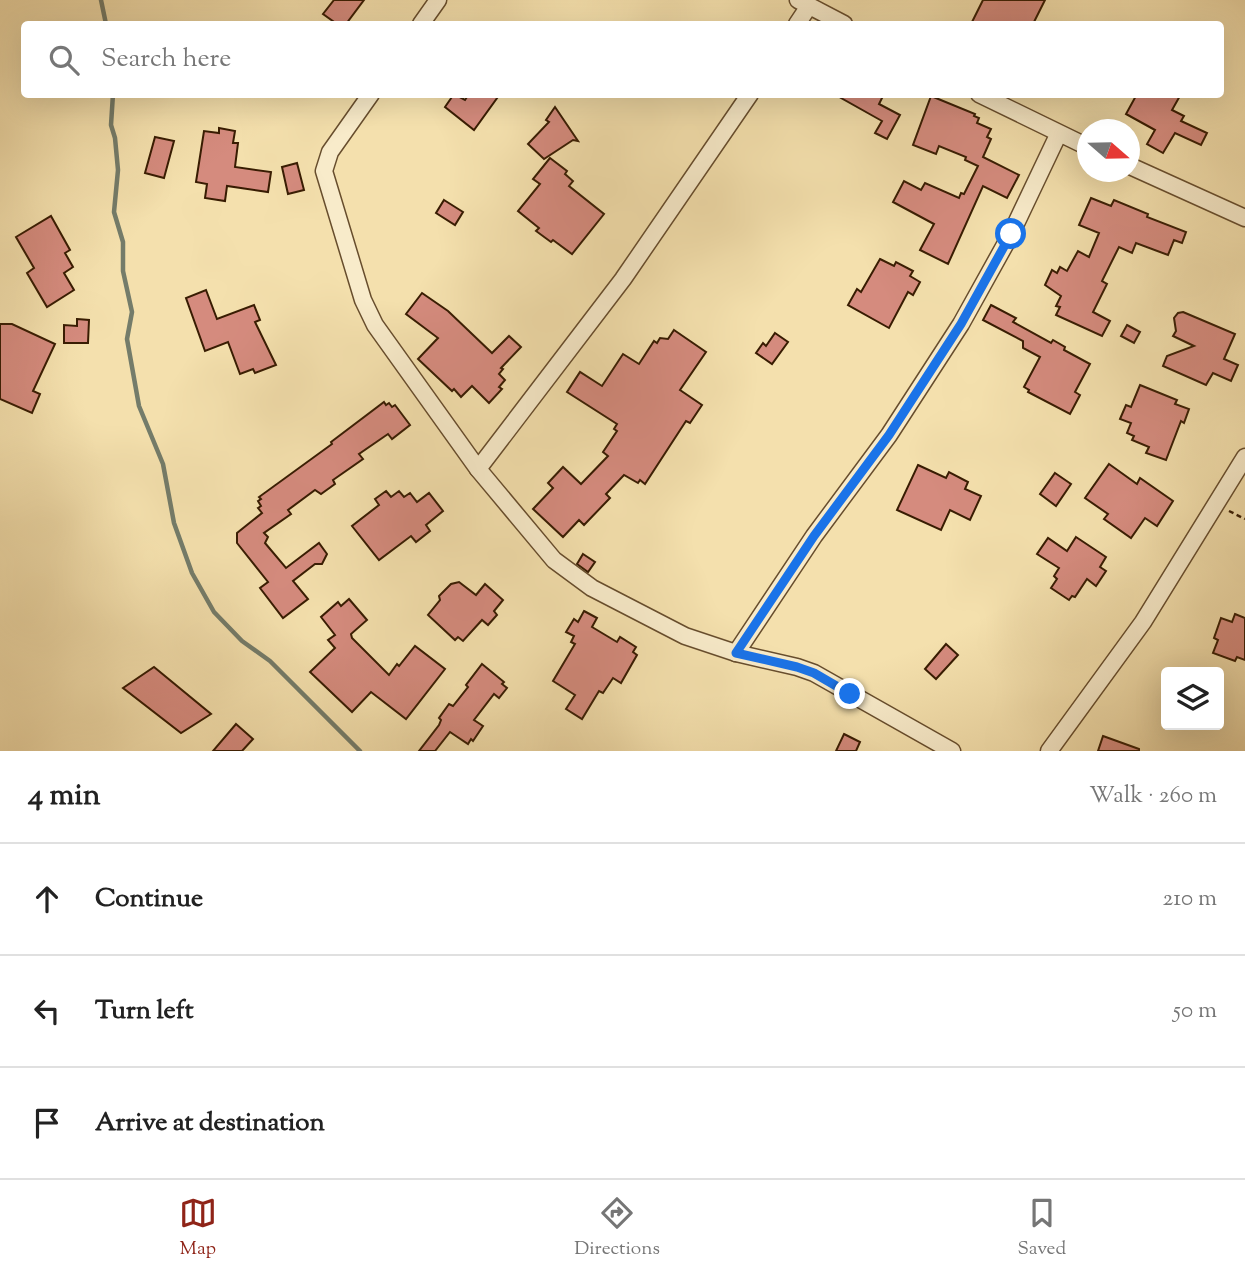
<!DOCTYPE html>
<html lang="en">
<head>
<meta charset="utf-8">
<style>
  body { margin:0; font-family:"Sorts Mill Goudy",serif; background:#f6f6f6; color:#222 }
  .controls { position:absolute; right:21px; bottom:21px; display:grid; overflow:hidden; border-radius:7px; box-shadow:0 7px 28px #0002 }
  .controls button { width:63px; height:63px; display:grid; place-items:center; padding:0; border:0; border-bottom:2px solid #e0e0e0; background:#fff; color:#222; font:35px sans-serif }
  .compass { position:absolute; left:1077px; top:119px; width:63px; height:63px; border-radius:50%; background:#fff; box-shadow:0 7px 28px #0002; rotate:110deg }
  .stop { position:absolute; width:21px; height:21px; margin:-16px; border:5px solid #1a73e8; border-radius:50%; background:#fff }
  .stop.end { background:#1a73e8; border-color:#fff; box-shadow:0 2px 7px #0008 }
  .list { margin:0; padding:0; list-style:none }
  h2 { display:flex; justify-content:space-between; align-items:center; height:91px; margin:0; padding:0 28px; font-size:30px }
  h2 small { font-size:23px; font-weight:400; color:#767676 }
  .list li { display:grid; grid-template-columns:46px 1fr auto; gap:21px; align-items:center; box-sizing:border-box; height:112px; padding:0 28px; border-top:2px solid #e0e0e0 }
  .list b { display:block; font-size:26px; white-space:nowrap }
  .list em { font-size:23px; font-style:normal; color:#767676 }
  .icon { flex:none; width:38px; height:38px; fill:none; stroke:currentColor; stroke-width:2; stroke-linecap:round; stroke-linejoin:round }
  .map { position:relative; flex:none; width:1245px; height:751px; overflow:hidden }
  .search { position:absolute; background:#fff; box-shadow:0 7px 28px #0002; left:21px; right:21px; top:21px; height:77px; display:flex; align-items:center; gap:18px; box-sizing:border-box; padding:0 24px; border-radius:7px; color:#767676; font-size:26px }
  .sheet { height:427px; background:#fff }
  nav { display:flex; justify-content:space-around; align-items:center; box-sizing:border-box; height:98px; border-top:2px solid #e0e0e0; background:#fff; font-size:19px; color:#767676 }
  nav a { display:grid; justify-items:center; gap:4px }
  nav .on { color:#8f2418 }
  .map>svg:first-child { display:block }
</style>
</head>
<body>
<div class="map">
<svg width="1245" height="751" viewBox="0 0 1245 751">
  <rect width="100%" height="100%" fill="#f4e0ad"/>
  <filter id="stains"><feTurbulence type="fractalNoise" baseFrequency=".00286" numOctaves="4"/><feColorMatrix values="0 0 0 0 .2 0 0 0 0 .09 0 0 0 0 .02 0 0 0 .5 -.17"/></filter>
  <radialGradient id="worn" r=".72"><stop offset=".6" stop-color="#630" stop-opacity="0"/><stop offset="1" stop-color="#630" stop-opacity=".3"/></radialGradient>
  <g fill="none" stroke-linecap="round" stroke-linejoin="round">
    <!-- stream -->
    <g stroke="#747c6a" stroke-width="4.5">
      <polyline points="101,0 106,24"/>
      <polyline points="113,94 111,125 115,138 118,170 114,212 123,242 123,271 132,312 127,339 139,406 163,464 174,523 192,573 214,612 242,641 270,661 360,751"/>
    </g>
  </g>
  <!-- building -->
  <g fill="#d58b7e" stroke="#381c02" stroke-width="2">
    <polygon points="334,0 364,0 346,24 337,24 323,14"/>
    <polygon points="983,0 1045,0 1033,24 971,24"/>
    <polygon points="454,94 465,100 469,94 500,94 474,130 445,107"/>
    <polygon points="834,94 884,94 879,104 900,115 887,139 875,133 882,121"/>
    <polygon points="1137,94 1181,94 1172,110 1184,116 1181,121 1207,133 1201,145 1175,133 1163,153 1147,144 1155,130 1126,114"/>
    <polygon points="931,96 975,114 974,116 979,118 977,123 991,129 987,137 991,139 983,157 1019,175 1007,198 983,186 948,264 920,250 934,224 893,202 904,181 921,190 925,183 959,198 961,193 964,194 978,166 965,160 966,157 939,146 936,154 913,145"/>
    <polygon points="555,107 578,141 573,140 544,159 528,144 549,122 546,120"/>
    <polygon points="219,128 235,131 233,143 238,143 235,167 271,172 268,192 227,186 225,201 205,198 207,184 196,182 204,131 219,133"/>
    <polygon points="155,137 174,141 164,178 145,173"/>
    <polygon points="550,158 567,171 565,174 573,181 569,186 604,214 572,254 553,240 551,242 536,231 539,228 518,211 540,184 533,179"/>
    <polygon points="297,163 304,190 288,194 282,167"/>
    <polygon points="1091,198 1111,206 1114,200 1148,214 1147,217 1186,232 1182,243 1174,240 1168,255 1136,243 1132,253 1119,247 1102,281 1107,284 1093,312 1110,321 1102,336 1056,315 1060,307 1056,306 1061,296 1045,285 1052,270 1057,273 1060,267 1067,271 1078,251 1089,257 1099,233 1079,225"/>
    <polygon points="444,200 463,212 455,225 436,213"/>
    <polygon points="51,216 70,250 65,253 73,267 64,273 74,290 47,307 27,273 34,268 16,237"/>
    <polygon points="880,259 894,266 896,262 913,271 910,276 920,282 913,295 908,292 889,328 848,305 857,289 861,292"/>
    <polygon points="206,290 217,319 254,305 260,320 255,322 276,365 255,373 253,369 240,374 228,342 205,351 186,298"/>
    <polygon points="422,293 448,311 492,353 509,336 521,347 501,368 503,369 499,374 505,380 499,387 502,389 489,403 472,386 461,397 454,389 452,391 418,359 438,338 406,314"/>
    <polygon points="991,305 1016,318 1013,322 1051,343 1053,340 1065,347 1064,350 1090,364 1075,392 1080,395 1070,414 1028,392 1029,390 1024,387 1040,357 1023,348 1023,341 983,320"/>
    <polygon points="1183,312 1235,334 1224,359 1238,365 1231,381 1213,373 1206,385 1163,366 1167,356 1194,346 1173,336 1176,331 1174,318 1178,313"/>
    <polygon points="77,319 89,320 88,343 64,343 64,325 77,326"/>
    <polygon points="0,324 12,324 55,344 33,391 40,394 32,413 0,399"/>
    <polygon points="1127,325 1140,332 1134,343 1121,336"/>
    <polygon points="674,330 706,352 680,390 702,405 690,423 686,421 645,484 640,480 638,483 624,475 606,494 610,498 584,525 579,520 563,537 533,509 553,488 548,483 563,467 581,484 608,456 603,452 617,431 614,429 617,424 567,392 580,372 602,386 623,354 639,364 654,341 657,343 660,338 668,339"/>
    <polygon points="775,333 788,342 772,364 756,353 763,343 766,346"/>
    <polygon points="1140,385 1177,400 1175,404 1189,409 1184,423 1181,421 1166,460 1146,453 1149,447 1132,440 1134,436 1127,433 1131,423 1120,419 1126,405 1131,407"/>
    <polygon points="384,402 386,405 389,403 392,407 395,405 410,425 392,439 388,434 359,454 363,459 333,480 335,484 321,494 315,490 288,510 291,514 264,533 268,537 265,543 286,568 319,543 327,554 322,564 315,564 293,581 308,599 283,618 260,588 268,582 237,543 237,533 262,513 258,508 261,506 258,501 261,499 259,497 332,444 331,442"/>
    <polygon points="1109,464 1137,484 1140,478 1173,501 1157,526 1145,518 1131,538 1104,519 1108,514 1085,498"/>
    <polygon points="918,465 946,478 949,472 968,482 965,489 981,496 970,520 950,510 941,530 897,510"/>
    <polygon points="1055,473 1071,484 1056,506 1040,494"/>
    <polygon points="386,491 391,497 399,491 404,497 410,493 417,502 429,493 443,511 426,525 430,531 416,542 411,536 379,560 352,526 379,505 375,499"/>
    <polygon points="1076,537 1106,557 1100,567 1106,571 1096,586 1087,579 1075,597 1072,596 1069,600 1051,588 1057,579 1054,576 1059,568 1037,554 1048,538 1067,551"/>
    <polygon points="583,554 595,562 588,572 577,564"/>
    <polygon points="459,582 476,595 485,584 503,600 494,611 497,615 488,625 482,620 463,641 458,637 455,640 428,615 440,600 439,596 451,584"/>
    <polygon points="349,599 367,620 351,634 352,638 389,675 397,664 399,666 415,646 445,669 406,719 371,692 352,712 310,672 335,648 328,640 335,635 321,617 338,602 341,606"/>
    <polygon points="584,611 597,618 592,627 617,642 620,637 636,647 633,652 637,655 621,683 613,678 603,693 599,691 582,719 566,709 575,695 553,681 575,644 571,642 574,636 566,632 574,619 578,622"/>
    <polygon points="1235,614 1245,618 1245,660 1237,657 1235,661 1213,653 1218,640 1214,638 1221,618 1232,622"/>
    <polygon points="946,644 958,655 936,679 925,669"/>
    <polygon points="482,664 504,682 502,684 507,688 499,698 494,694 474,720 483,726 473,741 471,739 468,744 450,732 435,751 419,751 439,725 441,720 439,718 449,704 453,706 468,687 466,685"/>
    <polygon points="154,667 211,714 181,733 123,688"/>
    <polygon points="236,724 253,739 242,751 213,751"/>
    <polygon points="844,734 860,742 856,751 836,751"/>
    <polygon points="1103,736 1139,749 1139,751 1098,751"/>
  </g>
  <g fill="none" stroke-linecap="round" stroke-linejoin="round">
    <defs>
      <g id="minor">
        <polyline points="798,0 844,24"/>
        <polyline points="421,24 438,0"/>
        <polyline points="797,24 809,6"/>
        <polyline points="371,94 330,152 324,171 363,300 375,325 478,469 554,560 592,588 685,636 736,653 797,667 814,673 952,751"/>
        <polyline points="979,94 1088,147"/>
        <polyline points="1130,166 1245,218"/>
        <polyline points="478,469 623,279 750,94"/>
        <polyline points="736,653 814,536 889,435 961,324 1011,234 1058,135"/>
        <polyline points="1049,751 1143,622 1245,457"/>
      </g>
    </defs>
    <!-- minor casing -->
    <use href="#minor" stroke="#674d2d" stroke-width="19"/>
    <!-- path -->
    <polyline stroke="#381c02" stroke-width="2.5" stroke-dasharray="5 3.5" stroke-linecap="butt" points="1229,511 1245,519"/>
    <!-- minor -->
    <use href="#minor" stroke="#f8ebca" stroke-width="16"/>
  </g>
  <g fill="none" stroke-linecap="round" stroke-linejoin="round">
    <!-- route -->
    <polyline stroke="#1a73e8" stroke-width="9" points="850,694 814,673 797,667 736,653 814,536 889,435 961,324 1011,234"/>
  </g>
  <rect width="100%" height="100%" filter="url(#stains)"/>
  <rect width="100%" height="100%" fill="url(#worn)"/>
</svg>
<div class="controls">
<button><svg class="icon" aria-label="layers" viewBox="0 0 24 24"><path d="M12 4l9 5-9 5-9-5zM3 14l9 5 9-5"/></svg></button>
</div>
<svg class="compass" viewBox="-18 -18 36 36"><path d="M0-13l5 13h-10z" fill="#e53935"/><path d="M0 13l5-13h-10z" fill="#767676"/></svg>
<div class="stop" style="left:1011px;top:234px"></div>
<div class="stop end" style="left:850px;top:694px"></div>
<div class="search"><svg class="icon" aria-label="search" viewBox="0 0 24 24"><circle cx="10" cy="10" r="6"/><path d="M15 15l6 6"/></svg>Search here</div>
</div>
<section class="sheet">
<h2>4 min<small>Walk · 260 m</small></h2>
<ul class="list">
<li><svg class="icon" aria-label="ahead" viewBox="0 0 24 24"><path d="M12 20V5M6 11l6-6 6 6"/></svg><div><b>Continue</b></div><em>210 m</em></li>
<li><svg class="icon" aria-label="left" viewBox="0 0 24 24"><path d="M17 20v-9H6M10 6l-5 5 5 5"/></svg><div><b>Turn left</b></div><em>50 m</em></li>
<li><svg class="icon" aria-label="arrive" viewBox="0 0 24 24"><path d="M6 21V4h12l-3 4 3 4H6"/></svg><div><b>Arrive at destination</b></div></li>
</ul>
</section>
<nav>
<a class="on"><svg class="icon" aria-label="map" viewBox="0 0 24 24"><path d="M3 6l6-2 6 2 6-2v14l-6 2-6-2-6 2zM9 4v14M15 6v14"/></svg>Map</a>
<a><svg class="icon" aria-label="directions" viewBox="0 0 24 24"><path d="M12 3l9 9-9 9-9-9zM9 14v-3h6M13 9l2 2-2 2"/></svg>Directions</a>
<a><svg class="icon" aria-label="saved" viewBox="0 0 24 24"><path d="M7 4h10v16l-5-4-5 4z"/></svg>Saved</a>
</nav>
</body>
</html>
